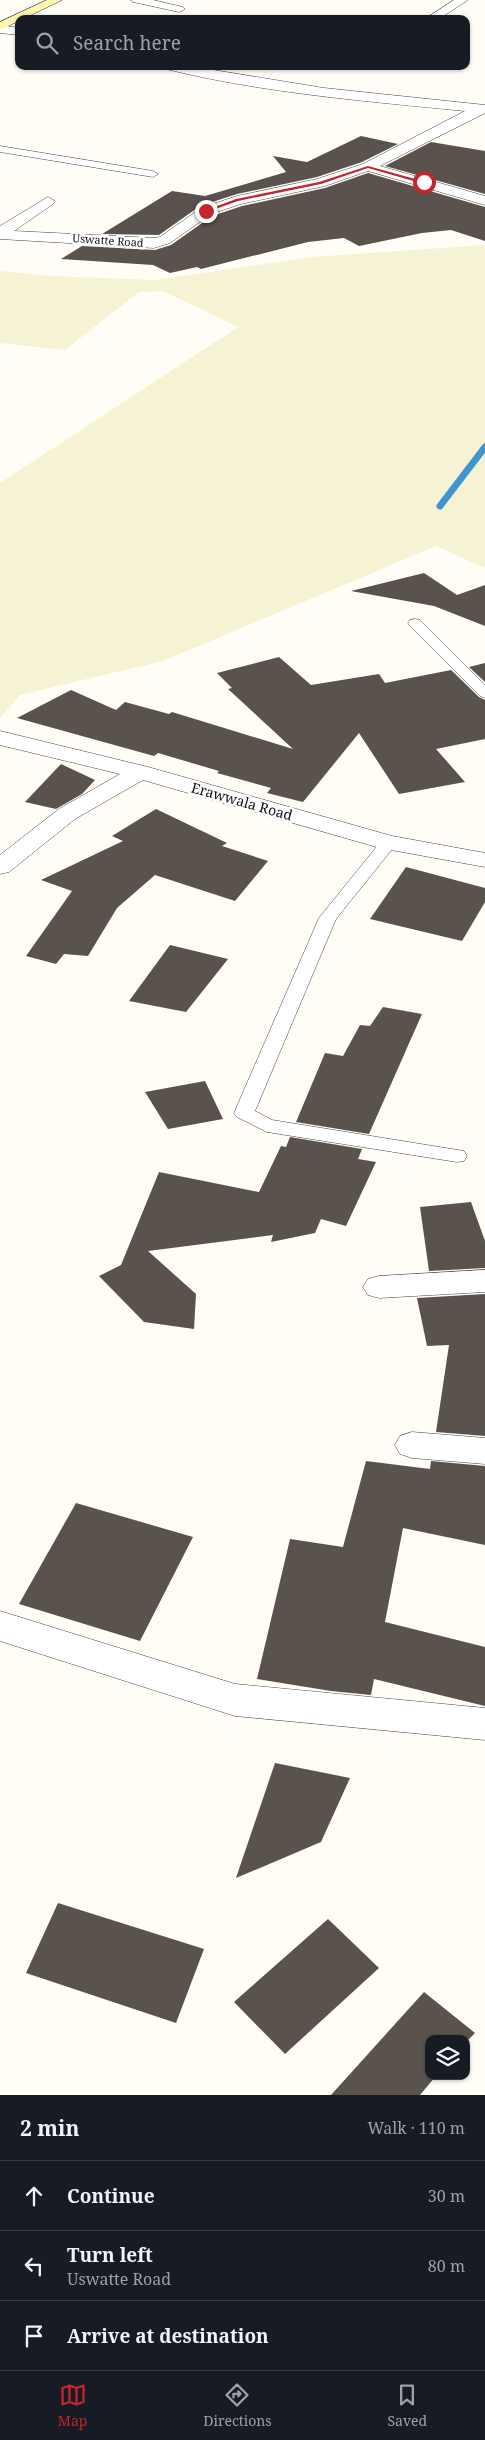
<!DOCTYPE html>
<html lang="en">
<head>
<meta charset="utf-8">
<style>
  body { margin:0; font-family:"Noto Serif",serif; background:#20242c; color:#f1f3f6 }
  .controls { position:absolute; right:15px; bottom:15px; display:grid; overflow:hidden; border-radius:10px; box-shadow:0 1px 4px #0004 }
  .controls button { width:45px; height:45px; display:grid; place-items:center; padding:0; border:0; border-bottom:1px solid #363941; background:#171b24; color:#f1f3f6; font:25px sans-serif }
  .stop { position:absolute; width:15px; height:15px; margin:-11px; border:4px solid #c4262e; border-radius:50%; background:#fff }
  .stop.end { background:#c4262e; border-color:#fff; box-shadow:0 1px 5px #0008 }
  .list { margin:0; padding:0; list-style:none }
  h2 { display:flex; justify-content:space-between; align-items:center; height:65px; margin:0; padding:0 20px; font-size:21px }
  h2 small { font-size:16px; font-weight:400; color:#9ea1a6 }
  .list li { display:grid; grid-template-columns:32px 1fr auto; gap:15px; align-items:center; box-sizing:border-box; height:70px; padding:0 20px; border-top:1px solid #363941 }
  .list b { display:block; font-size:19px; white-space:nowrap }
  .list p { margin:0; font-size:16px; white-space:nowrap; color:#9ea1a6 }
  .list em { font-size:16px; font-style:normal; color:#9ea1a6 }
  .icon { flex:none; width:28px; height:28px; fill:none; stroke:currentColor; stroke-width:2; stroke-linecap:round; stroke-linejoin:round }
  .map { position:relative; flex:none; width:485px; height:2095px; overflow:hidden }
  .search { position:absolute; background:#171b24; box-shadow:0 1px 4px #0004; left:15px; right:15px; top:15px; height:55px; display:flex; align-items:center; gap:12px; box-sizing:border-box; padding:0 18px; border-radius:10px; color:#9ea1a6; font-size:19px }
  .sheet { height:275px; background:#171b24 }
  nav { display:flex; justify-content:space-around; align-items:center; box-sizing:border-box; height:70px; border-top:1px solid #363941; background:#171b24; font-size:14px; color:#9ea1a6 }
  nav a { display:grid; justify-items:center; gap:2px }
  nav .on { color:#c4262e }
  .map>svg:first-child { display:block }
</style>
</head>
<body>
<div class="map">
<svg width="485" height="2095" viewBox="0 0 485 2095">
  <rect width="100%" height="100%" fill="#fffdf5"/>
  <!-- farmland -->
  <polygon fill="#f6f3d4" points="485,245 485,568 436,546 163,661 20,695 0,718 0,483 238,327 163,291 139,292 65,350 0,343 0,271 51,276 155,280 312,257"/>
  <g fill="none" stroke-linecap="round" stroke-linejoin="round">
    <!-- stream -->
    <polyline stroke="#3f96cf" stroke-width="7" points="440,506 485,447"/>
  </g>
  <!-- building -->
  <g fill="#5a524d">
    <polygon points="361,136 398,144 362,162 317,177 237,194 200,206 159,235 102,234 172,191 205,196 286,172 273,156 307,162"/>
    <polygon points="431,142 485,151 485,194 385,166"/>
    <polygon points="368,173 485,207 485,241 451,230 422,233 359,246 344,238 308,242 201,269 197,267 170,273 153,265 61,259 82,246 155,250 171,245 212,216 242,206 325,188"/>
    <polygon points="424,573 457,595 485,585 485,626 434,606 351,591"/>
    <polygon points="279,657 311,685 379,674 385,683 451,670 479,697 485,700 485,739 436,749 465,782 399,794 359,733 303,802 267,793 271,788 217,773 219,771 158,753 154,756 17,718 71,690 116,710 125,702 169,714 172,712 293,749 228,689 232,688 217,673"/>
    <polygon points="485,663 485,682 469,667"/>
    <polygon points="61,764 95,780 82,794 56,809 25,802"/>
    <polygon points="156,809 227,843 222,846 268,861 235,901 155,875 117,908 88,956 64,954 56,964 26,956 72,891 41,880 123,841 112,836"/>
    <polygon points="406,867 485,888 485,902 462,941 370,919"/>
    <polygon points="170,945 228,959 186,1012 129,1001"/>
    <polygon points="383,1007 422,1014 369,1134 296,1122 325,1053 343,1056 360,1025 370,1026"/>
    <polygon points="205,1081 223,1119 168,1129 145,1092"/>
    <polygon points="290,1137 362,1149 358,1159 376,1162 346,1226 321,1219 315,1233 271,1242 273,1235 148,1251 196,1294 194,1329 144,1322 99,1276 121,1265 159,1172 259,1192 281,1146 286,1147"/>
    <polygon points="471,1202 485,1241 485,1268 429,1271 420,1207"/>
    <polygon points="485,1294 485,1436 436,1432 449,1345 427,1346 417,1298"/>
    <polygon points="366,1461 430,1469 431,1461 485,1466 485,1545 403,1528 385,1622 485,1647 485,1706 374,1679 371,1695 331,1691 257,1679 290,1539 343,1547"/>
    <polygon points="76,1503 193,1537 140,1641 19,1604"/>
    <polygon points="275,1763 350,1778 321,1842 236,1878"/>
    <polygon points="58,1903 204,1949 176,2023 26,1973"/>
    <polygon points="328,1919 379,1968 285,2054 234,2002"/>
    <polygon points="424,1992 475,2033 466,2042 466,2039 429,2039 429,2076 436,2076 420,2095 331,2095"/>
  </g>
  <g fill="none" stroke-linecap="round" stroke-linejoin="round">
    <defs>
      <g id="lane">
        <polygon points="0,146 153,171 158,174 153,177 0,152"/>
        <polygon points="415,619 420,620 485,685 485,698 480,696 410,626 408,623 410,620"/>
        <polygon points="389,838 395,839 397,843 336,919 255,1111 272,1120 464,1151 467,1156 464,1161 457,1162 267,1132 237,1117 234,1113 319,918 383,839"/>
      </g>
      <g id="street">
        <polygon points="131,0 153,0 183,7 185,9 179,12 133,2"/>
        <polygon points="454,0 468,0 439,19 425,19"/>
        <polygon points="0,25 19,28 19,35 0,33"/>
        <path d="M164,66H189L324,88L485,105V113L380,166L485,196V205L368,171L325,186L241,204L211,214L170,243L154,248L0,239V226L48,197L55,201L53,204L14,231L154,238L160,237L201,208L237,196L317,179L363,164L465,111C365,101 263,93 166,69Z"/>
        <polygon points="0,731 148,767 392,836 485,853 485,867 380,848 143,780 75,819 9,872 0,874 0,855 59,809 120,774 0,745"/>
        <polygon points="485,1270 485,1292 379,1298 368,1295 363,1287 368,1279 379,1276"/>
        <polygon points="412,1432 485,1438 485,1464 412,1458 400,1454 395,1445 400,1436"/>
        <polygon points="0,1611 235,1684 485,1708 485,1740 235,1716 0,1641"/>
      </g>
      <polygon id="secondary" points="47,0 62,0 0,30 0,22"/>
    </defs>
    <!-- lane casing -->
    <use href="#lane" stroke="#444" stroke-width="1"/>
    <!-- street casing -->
    <use href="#street" stroke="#444" stroke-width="1"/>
    <!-- secondary casing -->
    <use href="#secondary" stroke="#333" stroke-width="1"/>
    <!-- lane -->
    <use href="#lane" fill="#fff" fill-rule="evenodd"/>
    <!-- street -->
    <use href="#street" fill="#fff" fill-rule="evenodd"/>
    <!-- secondary -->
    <use href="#secondary" fill="#fff6b0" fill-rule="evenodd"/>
  </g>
  <!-- route -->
  <polygon fill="#c4262e" points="368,166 426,182 424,184 368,168 321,184 238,201 207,212 204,211 236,199 319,182"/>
  <g text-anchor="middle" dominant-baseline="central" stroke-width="5" stroke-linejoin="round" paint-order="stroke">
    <!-- far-street labels -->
    <g font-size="11" fill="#111" stroke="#fff">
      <text transform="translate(108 240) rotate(4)">Uswatte Road</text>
    </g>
    <!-- street labels -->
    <g font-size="14" fill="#111" stroke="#fff">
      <text transform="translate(242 801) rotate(16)">Erawwala Road</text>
    </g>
  </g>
</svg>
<div class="controls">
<button><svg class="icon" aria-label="layers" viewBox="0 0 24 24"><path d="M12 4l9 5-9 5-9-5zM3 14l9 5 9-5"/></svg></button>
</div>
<div class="stop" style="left:424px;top:182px"></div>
<div class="stop end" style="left:206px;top:211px"></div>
<div class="search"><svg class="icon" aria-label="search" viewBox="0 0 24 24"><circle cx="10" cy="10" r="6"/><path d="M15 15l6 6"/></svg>Search here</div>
</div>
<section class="sheet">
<h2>2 min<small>Walk · 110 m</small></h2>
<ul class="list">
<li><svg class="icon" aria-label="ahead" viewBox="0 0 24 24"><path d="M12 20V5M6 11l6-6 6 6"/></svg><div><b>Continue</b></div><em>30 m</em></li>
<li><svg class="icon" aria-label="left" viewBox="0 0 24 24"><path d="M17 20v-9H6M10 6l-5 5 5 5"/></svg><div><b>Turn left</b><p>Uswatte Road</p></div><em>80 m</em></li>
<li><svg class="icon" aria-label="arrive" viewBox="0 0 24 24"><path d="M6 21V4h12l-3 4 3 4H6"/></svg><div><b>Arrive at destination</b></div></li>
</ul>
</section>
<nav>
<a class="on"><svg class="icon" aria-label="map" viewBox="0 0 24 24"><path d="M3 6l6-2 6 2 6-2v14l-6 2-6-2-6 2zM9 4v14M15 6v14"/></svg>Map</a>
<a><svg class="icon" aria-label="directions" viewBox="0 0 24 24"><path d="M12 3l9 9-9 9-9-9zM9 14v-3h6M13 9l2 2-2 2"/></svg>Directions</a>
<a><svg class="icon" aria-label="saved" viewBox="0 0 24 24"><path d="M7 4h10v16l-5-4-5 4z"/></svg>Saved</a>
</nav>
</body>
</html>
